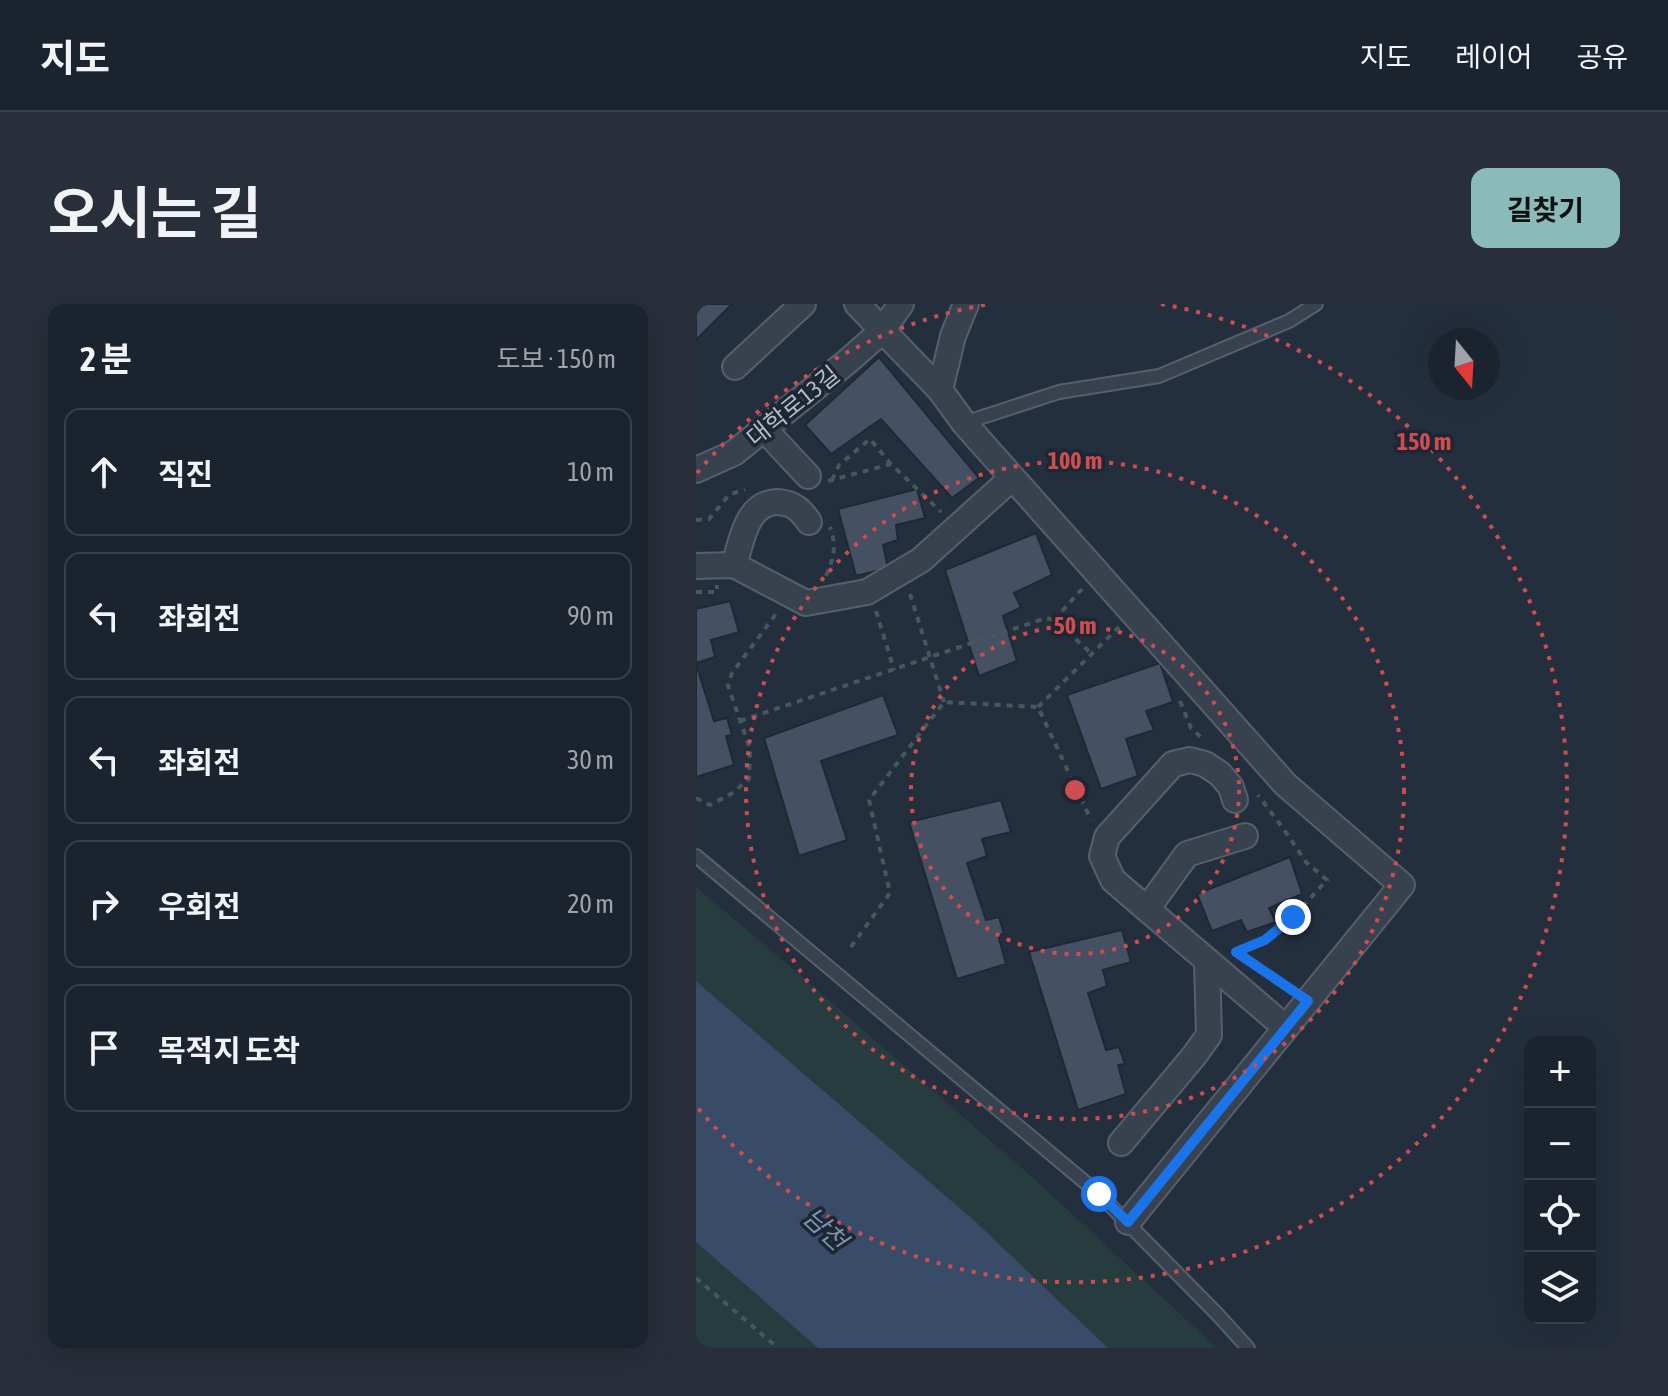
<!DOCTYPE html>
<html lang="ko">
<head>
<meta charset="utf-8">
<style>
  body { margin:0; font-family:"Asap Condensed","Noto Sans KR",sans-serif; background:#282f3a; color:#f1f3f6 }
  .controls { position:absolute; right:24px; bottom:24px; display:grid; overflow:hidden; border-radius:16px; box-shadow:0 8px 32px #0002 }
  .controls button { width:72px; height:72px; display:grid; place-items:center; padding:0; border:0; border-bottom:2px solid #39404a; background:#1b232e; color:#f1f3f6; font:40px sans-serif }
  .compass { position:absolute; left:732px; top:24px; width:72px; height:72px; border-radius:50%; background:#1b232e; box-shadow:0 8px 32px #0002; rotate:162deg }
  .stop { position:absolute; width:24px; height:24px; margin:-18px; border:6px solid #1a73e8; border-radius:50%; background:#fff }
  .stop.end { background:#1a73e8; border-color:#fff; box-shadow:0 2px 8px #0008 }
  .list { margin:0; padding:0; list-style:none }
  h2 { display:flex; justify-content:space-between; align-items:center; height:104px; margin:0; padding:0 32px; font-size:34px }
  h2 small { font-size:26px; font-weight:400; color:#a0a4aa }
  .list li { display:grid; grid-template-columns:52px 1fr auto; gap:24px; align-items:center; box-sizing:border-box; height:128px; margin:0 16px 16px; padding:0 16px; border:2px solid #39404a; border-radius:16px }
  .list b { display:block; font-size:30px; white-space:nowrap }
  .list em { font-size:26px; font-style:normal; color:#a0a4aa }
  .icon { flex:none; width:44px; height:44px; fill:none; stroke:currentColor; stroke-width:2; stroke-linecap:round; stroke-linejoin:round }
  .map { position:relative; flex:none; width:924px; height:1044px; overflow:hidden; border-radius:16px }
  header { display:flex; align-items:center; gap:48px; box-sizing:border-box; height:112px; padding:0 40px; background:#1b232e; border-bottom:2px solid #39404a }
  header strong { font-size:38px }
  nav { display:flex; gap:44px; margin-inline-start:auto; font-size:28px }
  .intro { display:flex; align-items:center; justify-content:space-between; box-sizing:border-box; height:192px; padding:0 48px }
  h1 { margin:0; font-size:56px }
  .button { padding:20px 36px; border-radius:16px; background:#8bbbb9; color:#111; font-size:28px; font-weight:700 }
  main { display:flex; gap:48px; padding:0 48px }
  aside { flex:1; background:#1b232e; border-radius:16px; box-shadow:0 8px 32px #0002 }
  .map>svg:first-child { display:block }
</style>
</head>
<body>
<header>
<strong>지도</strong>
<nav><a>지도</a><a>레이어</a><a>공유</a></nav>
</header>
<div class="intro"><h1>오시는 길</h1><a class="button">길찾기</a></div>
<main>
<aside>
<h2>2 분<small>도보 · 150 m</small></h2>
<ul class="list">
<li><svg class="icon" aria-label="ahead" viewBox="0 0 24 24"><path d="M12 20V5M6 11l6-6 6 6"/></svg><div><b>직진</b></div><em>10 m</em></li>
<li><svg class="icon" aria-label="left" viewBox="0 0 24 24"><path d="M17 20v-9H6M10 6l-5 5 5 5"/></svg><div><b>좌회전</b></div><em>90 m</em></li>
<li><svg class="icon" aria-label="left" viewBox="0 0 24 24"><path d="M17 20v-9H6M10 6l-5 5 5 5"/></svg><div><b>좌회전</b></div><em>30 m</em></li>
<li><svg class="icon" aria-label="right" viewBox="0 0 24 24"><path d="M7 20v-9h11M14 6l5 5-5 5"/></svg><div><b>우회전</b></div><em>20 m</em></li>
<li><svg class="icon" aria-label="arrive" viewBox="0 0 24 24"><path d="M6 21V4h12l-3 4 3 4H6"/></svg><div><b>목적지 도착</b></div></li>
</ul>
</aside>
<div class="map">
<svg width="924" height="1044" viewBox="0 0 924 1044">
  <rect width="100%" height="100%" fill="#242f3e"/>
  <!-- green -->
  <g fill="#263c3f">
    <polygon points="0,583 111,677 335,872 521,1044 412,1044 281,919 0,677"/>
    <polygon points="0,938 122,1044 0,1044"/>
  </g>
  <!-- water -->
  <polygon fill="#394c67" points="0,677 281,919 412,1044 122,1044 0,938"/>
  <!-- building -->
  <g fill="#455162" stroke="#1f2835" stroke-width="2">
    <polygon points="0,0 36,0 0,36"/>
    <polygon points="183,53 283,174 256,194 185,115 135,150 109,121"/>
    <polygon points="221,185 229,214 200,221 202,236 187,241 192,264 160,272 142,205"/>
    <polygon points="340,229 356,271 318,289 325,303 307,312 321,357 283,372 249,266"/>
    <polygon points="34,297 43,328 15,336 19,353 0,359 0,305"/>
    <polygon points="464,359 477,398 450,407 458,426 430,435 442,472 405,485 371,391"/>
    <polygon points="0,360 18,417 31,414 36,431 30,432 38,461 0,473"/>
    <polygon points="187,391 202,431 125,457 151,536 103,552 68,434"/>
    <polygon points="305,496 315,528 286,535 291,552 271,559 290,616 303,613 308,630 302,631 310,660 261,675 213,518"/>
    <polygon points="594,553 606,590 573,604 580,618 551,628 545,616 516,627 501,590"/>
    <polygon points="426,626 435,658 407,666 411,682 392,689 410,746 423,743 429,760 422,761 430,790 382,806 333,648"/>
  </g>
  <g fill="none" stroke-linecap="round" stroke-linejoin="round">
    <defs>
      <g id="lane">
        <polyline points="268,119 363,88 463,72 593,17 620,0"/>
        <polyline points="0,552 403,890 523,1012 552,1044"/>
      </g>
      <g id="street">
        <polyline points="161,0 244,86 268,119 589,480 706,581 432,918"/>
        <polyline points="39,63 107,0"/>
        <polyline points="244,86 257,32 270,0"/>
        <polyline points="68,125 112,172"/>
        <polyline points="0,166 38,149 152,57 186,27 205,0"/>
        <path d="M38,261C46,237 50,198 82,198C97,199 105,206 113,218"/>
        <polyline points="0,262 38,261 110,299 171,288 225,256 316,174"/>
        <polyline points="539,496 535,483 524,470 509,460 494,456 477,460 411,533 406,552 417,576 590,724"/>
        <polyline points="451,605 491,550 549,532"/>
        <polyline points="425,839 498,752 513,731 511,657"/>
      </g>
    </defs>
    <!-- lane casing -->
    <use href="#lane" stroke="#565f6c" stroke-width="16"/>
    <!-- street casing -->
    <use href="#street" stroke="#565f6c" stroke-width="28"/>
    <!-- path -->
    <g stroke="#44595c" stroke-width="4" stroke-dasharray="6 6" stroke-linecap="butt">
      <polyline points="136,176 143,161 174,135 195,160"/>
      <polyline points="132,177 195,160 245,208"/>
      <polyline points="0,216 13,215 33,191 49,185"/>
      <path d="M130,272C138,253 141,243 134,223"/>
      <polyline points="0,288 21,288 21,281"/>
      <polyline points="214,290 248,398"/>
      <polyline points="180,307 198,366"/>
      <polyline points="358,316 386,285"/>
      <polyline points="484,397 495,424 508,436"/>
      <polyline points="342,403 423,323"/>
      <polyline points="44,417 350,314 358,316 396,350"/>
      <polyline points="0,494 14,501 35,490 53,475 54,445 32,382 36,369 80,310"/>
      <polyline points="155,643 194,589 173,496 248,398 342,403 395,516"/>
      <polyline points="538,649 569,636 597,613 631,576 610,558 589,527 562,491"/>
      <polyline points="541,649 593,684"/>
      <polyline points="0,974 82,1044"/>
    </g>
    <!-- lane -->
    <use href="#lane" stroke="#38414e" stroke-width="12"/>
    <!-- street -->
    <use href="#street" stroke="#38414e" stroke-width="24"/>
  </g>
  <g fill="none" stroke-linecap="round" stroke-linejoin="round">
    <!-- route -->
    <polyline stroke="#1a73e8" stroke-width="10" points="403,890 432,918 612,697 540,648 569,636 597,613"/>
  </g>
  <!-- distance rings -->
  <g fill="none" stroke="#ce4d50" stroke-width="4" stroke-dasharray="4 8">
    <circle cx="379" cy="486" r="164"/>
    <circle cx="379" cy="486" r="329"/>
    <path d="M1 169A493 493 0 0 1 293 0M465 0A493 493 0 1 1 1 803"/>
  </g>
  <g text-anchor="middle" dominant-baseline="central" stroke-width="7" stroke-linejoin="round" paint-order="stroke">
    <!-- street labels -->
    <g font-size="24" fill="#b4bcc9" stroke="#1d2633">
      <text transform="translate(97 102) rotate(-39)">대학로13길</text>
    </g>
    <!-- water labels -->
    <g font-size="26" font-style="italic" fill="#7c92b1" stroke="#1d2633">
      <text transform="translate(129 925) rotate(43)">남천</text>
    </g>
  </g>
  <circle cx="379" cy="486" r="12" fill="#ce4d50" stroke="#1d2633" stroke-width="4"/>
  <g font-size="24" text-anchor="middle" font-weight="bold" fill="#ce4d50" stroke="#1d2633" stroke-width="7" stroke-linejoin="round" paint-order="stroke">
    <text x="728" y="146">150 m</text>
    <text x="379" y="165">100 m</text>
    <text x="379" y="330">50 m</text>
  </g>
</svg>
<div class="controls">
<button>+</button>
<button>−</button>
<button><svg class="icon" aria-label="locate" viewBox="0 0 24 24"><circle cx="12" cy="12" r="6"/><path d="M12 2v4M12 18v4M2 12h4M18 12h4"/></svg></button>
<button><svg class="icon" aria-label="layers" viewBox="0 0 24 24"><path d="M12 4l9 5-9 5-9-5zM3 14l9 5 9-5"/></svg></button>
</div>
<svg class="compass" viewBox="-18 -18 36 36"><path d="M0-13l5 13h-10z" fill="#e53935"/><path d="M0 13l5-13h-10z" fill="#a0a4aa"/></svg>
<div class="stop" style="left:403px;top:890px"></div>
<div class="stop end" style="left:597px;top:613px"></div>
</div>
</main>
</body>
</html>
